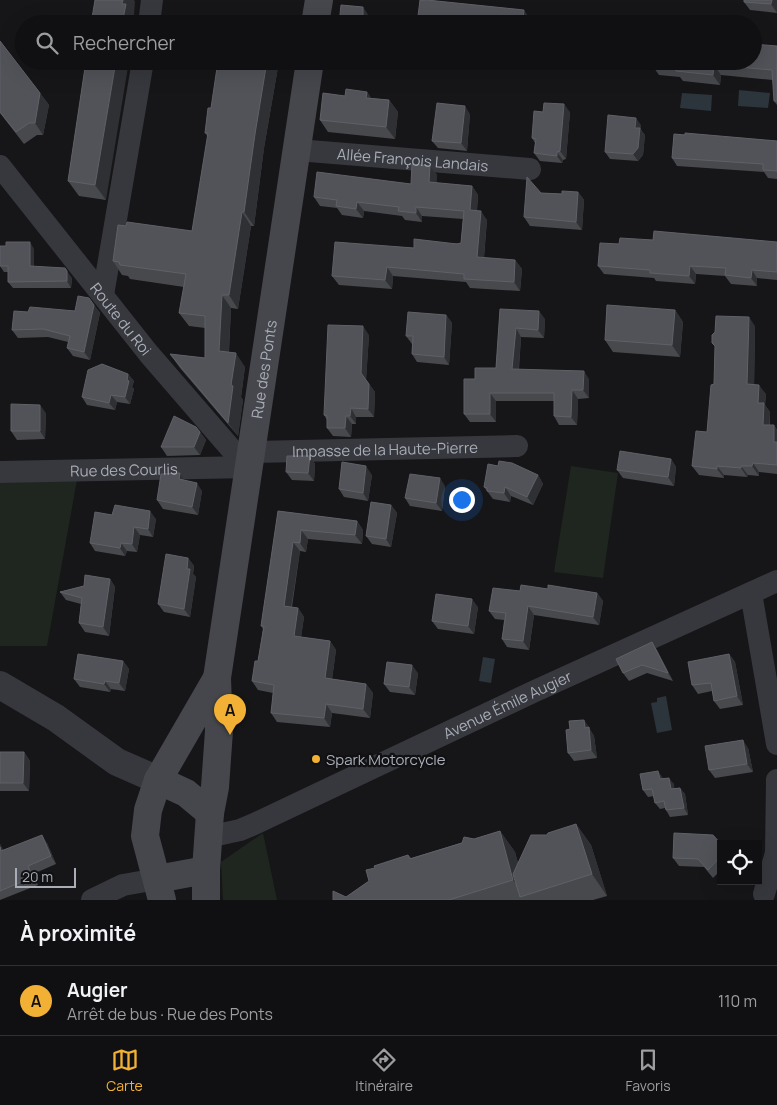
<!DOCTYPE html>
<html lang="fr">
<head>
<meta charset="utf-8">
<style>
  body { margin:0; font-family:Manrope,sans-serif; background:#19191b; color:#f1f3f6 }
  .controls { position:absolute; right:15px; bottom:15px; display:grid; overflow:hidden; border-radius:0px; box-shadow:0 5px 20px #0002 }
  .controls button { width:45px; height:45px; display:grid; place-items:center; padding:0; border:0; border-bottom:1px solid #303032; background:#101012; color:#f1f3f6; font:25px sans-serif }
  .scale { position:absolute; left:15px; bottom:12px; width:61px; box-sizing:border-box; padding-left:5px; border:2px solid #a8adb8; border-top:0; font-size:14px; line-height:18px; white-space:nowrap; color:#a8adb8; -webkit-text-stroke:4px #111113; paint-order:stroke }
  .you { position:absolute; left:461px; top:499px; width:18px; height:18px; margin:-12px; border:4px solid #fff; border-radius:50%; background:#1a73e8; box-shadow:0 0 0 8px #1a73e833 }
  .badge { display:grid; place-items:center; width:32px; height:32px; border-radius:50%; background:#f2b134; color:#111; font-size:16px; font-weight:700 }
  .pin { position:absolute; translate:-50% -41px; filter:drop-shadow(0 1px 2px #0008) }
  .pin::after { content:''; position:absolute; top:26px; width:18px; height:15px; background:inherit; clip-path:polygon(0 0,100% 0,50% 100%) }
  .list { margin:0; padding:0; list-style:none }
  h2 { display:flex; justify-content:space-between; align-items:center; height:65px; margin:0; padding:0 20px; font-size:21px }
  h2 small { font-size:16px; font-weight:400; color:#9c9d9f }
  .list li { display:grid; grid-template-columns:32px 1fr auto; gap:15px; align-items:center; box-sizing:border-box; height:70px; padding:0 20px; border-top:1px solid #303032 }
  .list b { display:block; font-size:19px; white-space:nowrap }
  .list p { margin:0; font-size:16px; white-space:nowrap; color:#9c9d9f }
  .list em { font-size:16px; font-style:normal; color:#9c9d9f }
  .icon { flex:none; width:28px; height:28px; fill:none; stroke:currentColor; stroke-width:2; stroke-linecap:round; stroke-linejoin:round }
  .map { position:relative; flex:none; width:777px; height:900px; overflow:hidden }
  .search { position:absolute; background:#101012; box-shadow:0 5px 20px #0002; left:15px; right:15px; top:15px; height:55px; display:flex; align-items:center; gap:12px; box-sizing:border-box; padding:0 18px; border-radius:28px; color:#9c9d9f; font-size:19px }
  .sheet { height:135px; background:#101012 }
  nav { display:flex; justify-content:space-around; align-items:center; box-sizing:border-box; height:70px; border-top:1px solid #303032; background:#101012; font-size:14px; color:#9c9d9f }
  nav a { display:grid; justify-items:center; gap:2px }
  nav .on { color:#f2b134 }
  .map>svg:first-child { display:block }
</style>
</head>
<body>
<div class="map">
<svg width="777" height="900" viewBox="0 0 777 900">
  <rect width="100%" height="100%" fill="#161618"/>
  <!-- green -->
  <g fill="#1e261f">
    <polygon points="571,466 618,473 603,578 554,572"/>
    <polygon points="77,480 47,646 0,646 0,483"/>
    <polygon points="263,833 277,900 223,900 221,862"/>
  </g>
  <!-- water -->
  <g fill="#2c353c">
    <polygon points="739,90 770,93 768,108 738,106"/>
    <polygon points="682,93 712,95 711,111 680,108"/>
    <polygon points="483,657 495,659 491,683 479,681"/>
    <polygon points="666,696 672,730 657,733 651,703 657,702 657,698"/>
  </g>
  <g fill="none" stroke-linecap="round" stroke-linejoin="round">
    <!-- minor -->
    <g stroke="#37383d" stroke-width="22">
      <polyline points="149,24 152,0"/>
      <path id="s1" d="M297,150L530,169"/>
      <path id="s2" d="M0,166L149,354L232,450L249,467"/>
      <polyline points="103,295 143,61"/>
      <path id="s3" d="M251,452L517,446"/>
      <path id="s4" d="M0,472L249,467"/>
      <polyline points="751,593 777,744"/>
      <path id="s5" d="M208,837L240,830L252,825L535,691L777,581"/>
      <polyline points="764,894 776,853 777,780"/>
      <polyline points="92,900 123,885 157,879"/>
    </g>
    <!-- tertiary -->
    <polyline stroke="#37383d" stroke-width="28" points="0,685 56,718 117,762 158,780"/>
    <!-- secondary -->
    <g stroke="#45474d" stroke-width="28">
      <polyline points="315,24 319,0"/>
      <polyline points="158,780 186,793 210,813"/>
      <polyline points="157,879 206,870"/>
      <polyline points="162,900 145,836 148,810 158,780 217,678"/>
      <path id="s6" d="M206,900V870L210,813L215,787L219,731L217,678L310,61"/>
    </g>
  </g>
  <!-- wall -->
  <g fill="#47494d">
    <polygon points="777,0 777,13 750,10 744,2"/>
    <polygon points="0,41 49,105 43,135 37,135 24,144 0,113"/>
    <polygon points="777,46 777,105 774,101 773,80 721,75 720,85 683,81 680,77 659,75 652,65 753,61"/>
    <polygon points="86,61 106,200 79,196 68,181"/>
    <polygon points="356,61 392,61 391,70 360,68"/>
    <polygon points="278,67 264,148 254,226 251,226 238,309 231,308 229,352 245,367 241,397 243,400 238,436 180,368 170,354 205,358 205,328 189,326 179,313 184,287 130,279 128,276 122,275 113,261 192,231 208,137 205,133 211,108"/>
    <polygon points="367,92 371,98 389,100 398,112 395,139 328,132 320,120 345,96"/>
    <polygon points="543,112 570,112 566,159 563,160 562,163 540,161 534,153 535,143 532,138"/>
    <polygon points="470,114 467,151 438,148 432,141"/>
    <polygon points="641,125 641,130 645,135 643,155 638,161 610,159 605,152"/>
    <polygon points="685,135 777,141 777,179 768,178 764,172 677,166 672,158"/>
    <polygon points="430,166 437,175 436,183 472,186 478,195 477,211 487,220 484,258 515,260 522,269 520,291 470,288 466,282 393,276 392,289 339,285 332,276 414,248 461,243 463,219 422,216 422,222 405,220 402,216 364,211 363,218 342,215 337,208 320,206 314,197 411,184"/>
    <polygon points="578,192 584,200 582,230 530,226 524,217 541,193 562,194"/>
    <polygon points="653,240 777,242 777,280 757,278 757,286 731,284 725,276 696,274 695,284 656,281 654,278 604,274 598,266 619,244"/>
    <polygon points="6,246 34,249 34,267 72,278 71,288 13,288 8,282 8,272 4,272 0,266"/>
    <polygon points="94,305 100,313 90,360 73,356 67,348 68,342 48,337 18,338 12,330 28,312 75,311"/>
    <polygon points="500,309 545,319 544,338 521,337 519,369 589,379 589,398 578,399 577,425 559,425 554,416 554,401 496,401 496,422 470,422 464,414 475,379 496,368"/>
    <polygon points="675,310 683,322 680,357 613,352 605,340"/>
    <polygon points="446,315 452,323 449,365 417,362 412,354 412,344 406,336"/>
    <polygon points="755,326 754,385 766,394 765,405 770,412 770,425 774,425 777,430 777,474 759,472 759,476 748,475 747,477 724,475 724,478 699,475 692,466 707,432 714,384"/>
    <polygon points="369,335 366,380 375,392 374,417 356,417 356,424 352,424 351,437 333,436 327,428 327,420 324,415"/>
    <polygon points="128,374 134,381 132,387 134,389 130,404 117,402 115,410 87,405 82,397"/>
    <polygon points="46,413 45,439 17,440 11,431"/>
    <polygon points="200,432 206,440 200,455 167,456 161,447"/>
    <polygon points="310,456 315,464 314,481 292,480 286,472"/>
    <polygon points="671,459 676,467 674,486 623,478 617,470"/>
    <polygon points="180,473 184,480 202,491 198,515 163,509 157,500"/>
    <polygon points="372,475 368,501 344,497 339,489"/>
    <polygon points="538,475 543,484 533,505 511,496 510,502 493,499 484,487"/>
    <polygon points="445,486 442,511 410,506 405,498"/>
    <polygon points="391,505 397,513 391,547 372,544 366,536"/>
    <polygon points="278,511 357,521 363,530 362,544 308,539 306,552 300,551 292,607 298,608 304,617 301,637 330,641 336,650 332,679 366,684 373,693 370,718 332,713 330,727 277,722 271,713 273,693 258,690 252,681 258,661 263,629 261,626"/>
    <polygon points="112,515 156,519 153,537 140,535 137,552 127,551 125,556 95,551 90,543"/>
    <polygon points="188,558 194,566 193,574 196,577 190,617 164,612 158,604"/>
    <polygon points="110,579 115,587 109,636 85,632 79,623 81,604 66,600 60,592"/>
    <polygon points="548,589 597,593 603,601 599,625 534,615 529,650 507,647 502,639 504,620 495,619 489,611 520,591"/>
    <polygon points="478,607 474,634 438,629 432,621"/>
    <polygon points="652,642 657,650 673,681 647,673 629,681 623,673"/>
    <polygon points="729,654 735,662 743,705 720,709 714,701 712,691 698,694 692,685"/>
    <polygon points="123,661 129,669 125,691 111,689 110,692 80,687 74,679"/>
    <polygon points="418,673 415,695 390,692 384,684"/>
    <polygon points="584,720 594,736 597,758 574,761 568,753 570,729"/>
    <polygon points="748,748 753,772 715,778 709,770"/>
    <polygon points="0,752 24,752 30,761 29,791 0,791"/>
    <polygon points="663,778 674,784 674,788 680,788 685,794 688,815 670,817 666,810 665,808 660,809 655,803 654,796 648,797 643,790"/>
    <polygon points="576,824 591,845 607,896 593,900 333,900 346,897 408,855 411,858 500,831 515,852 518,863 547,835"/>
    <polygon points="47,843 56,864 33,874 38,885 0,900 0,844 3,850"/>
    <polygon points="721,844 721,870 713,878 704,867 679,866 673,858"/>
  </g>
  <!-- shaded-wall -->
  <g fill="#2f3033">
    <polygon points="123,0 134,0 135,2 134,15 136,19 136,24 122,24"/>
    <polygon points="772,0 777,0 777,13 771,4"/>
    <polygon points="363,7 369,16 369,24 363,24"/>
    <polygon points="524,10 530,19 523,18"/>
    <polygon points="116,61 129,61 106,200 95,185"/>
    <polygon points="267,61 274,61 278,67 264,148 254,226 244,212 255,134"/>
    <polygon points="385,61 392,61 391,70 385,62"/>
    <polygon points="589,61 596,61 592,66"/>
    <polygon points="714,65 721,75 720,85 713,75"/>
    <polygon points="367,92 375,104 366,98"/>
    <polygon points="40,93 49,105 43,135 35,123"/>
    <polygon points="389,100 398,112 395,139 386,127"/>
    <polygon points="564,104 570,112 566,159 560,151"/>
    <polygon points="465,106 470,114 467,151 461,143"/>
    <polygon points="636,118 641,125 641,130 645,135 643,155 638,161 633,154"/>
    <polygon points="557,152 563,160 562,163 557,156"/>
    <polygon points="430,166 437,175 436,191 429,182"/>
    <polygon points="472,186 478,195 476,220 470,210"/>
    <polygon points="578,192 584,200 582,230 576,222"/>
    <polygon points="357,202 364,211 363,218 356,209"/>
    <polygon points="416,207 422,216 422,222 416,213"/>
    <polygon points="481,211 487,220 483,266 477,257"/>
    <polygon points="242,212 251,226 238,309 229,295"/>
    <polygon points="30,242 34,249 34,272 30,266"/>
    <polygon points="515,260 522,269 520,291 514,282"/>
    <polygon points="690,266 696,274 695,284 689,276"/>
    <polygon points="387,267 393,276 392,289 385,280"/>
    <polygon points="752,270 757,278 757,286 751,278"/>
    <polygon points="67,271 72,278 71,288 67,281"/>
    <polygon points="222,295 231,308 228,365 219,351"/>
    <polygon points="94,305 100,313 90,360 84,352"/>
    <polygon points="675,310 683,322 680,357 672,345"/>
    <polygon points="539,311 545,319 544,338 538,330"/>
    <polygon points="446,315 452,323 449,365 444,357"/>
    <polygon points="749,317 755,326 754,394 747,384"/>
    <polygon points="363,326 369,335 366,381 361,373"/>
    <polygon points="516,328 521,337 518,377 512,369"/>
    <polygon points="236,353 245,367 241,397 243,400 238,436 228,423 231,385"/>
    <polygon points="584,371 589,379 589,398 583,390"/>
    <polygon points="128,374 134,381 132,387 134,389 130,404 125,397"/>
    <polygon points="369,384 375,392 374,417 368,409"/>
    <polygon points="759,385 766,394 765,405 770,412 769,434 763,425 758,403"/>
    <polygon points="572,390 578,399 577,425 571,417"/>
    <polygon points="490,393 496,401 496,422 490,414"/>
    <polygon points="111,395 117,402 115,410 109,403"/>
    <polygon points="40,405 46,413 45,439 40,431"/>
    <polygon points="351,408 356,417 356,424 350,416"/>
    <polygon points="346,416 352,424 351,437 345,428"/>
    <polygon points="774,425 777,430 777,446 774,442"/>
    <polygon points="200,432 206,440 200,455 194,447"/>
    <polygon points="310,456 315,464 314,481 308,473"/>
    <polygon points="671,459 676,467 674,486 668,477"/>
    <polygon points="753,463 759,472 759,476 752,466"/>
    <polygon points="366,466 372,475 368,501 363,493"/>
    <polygon points="717,466 724,475 724,478 717,469"/>
    <polygon points="741,466 748,475 747,477 741,468"/>
    <polygon points="180,473 185,481 179,479"/>
    <polygon points="538,475 543,484 533,505 527,497"/>
    <polygon points="440,478 445,486 442,511 436,503"/>
    <polygon points="197,483 202,491 198,515 192,507"/>
    <polygon points="505,487 511,496 510,502 504,493"/>
    <polygon points="391,505 397,513 391,547 386,539"/>
    <polygon points="150,511 156,519 153,537 148,529"/>
    <polygon points="357,521 363,530 362,544 355,535"/>
    <polygon points="134,527 140,535 137,552 132,544"/>
    <polygon points="301,530 308,539 306,552 300,543"/>
    <polygon points="293,542 300,551 290,614 284,606"/>
    <polygon points="121,543 127,551 125,556 120,548"/>
    <polygon points="188,558 194,566 193,574 196,577 190,617 184,609"/>
    <polygon points="110,579 115,587 109,636 103,627"/>
    <polygon points="597,593 603,601 599,625 593,617"/>
    <polygon points="472,599 478,607 474,634 468,626"/>
    <polygon points="528,606 534,615 529,650 523,641"/>
    <polygon points="298,608 304,617 300,645 294,636"/>
    <polygon points="330,641 336,650 331,687 325,678"/>
    <polygon points="652,642 657,650 673,681 668,673"/>
    <polygon points="729,654 735,662 743,705 737,696"/>
    <polygon points="123,661 129,669 125,691 119,683"/>
    <polygon points="412,665 418,673 415,695 409,687"/>
    <polygon points="105,681 111,689 110,692 104,684"/>
    <polygon points="366,684 373,693 370,718 363,709"/>
    <polygon points="326,704 332,713 330,727 324,718"/>
    <polygon points="584,720 594,736 597,758 591,750 585,728"/>
    <polygon points="743,740 748,748 753,772 747,764"/>
    <polygon points="24,752 30,761 29,791 23,783"/>
    <polygon points="658,771 663,778 665,786 660,779"/>
    <polygon points="669,778 674,784 675,795 671,789"/>
    <polygon points="680,788 685,794 688,815 684,808"/>
    <polygon points="576,824 591,845 607,896 592,874"/>
    <polygon points="500,831 515,852 526,895 524,895 513,880"/>
    <polygon points="42,835 47,843 56,864 51,856"/>
    <polygon points="0,844 2,848 7,859 1,851 0,847"/>
    <polygon points="28,866 33,874 38,885 33,877"/>
  </g>
  <!-- building -->
  <g fill="#525359" stroke="#5f6168">
    <polygon points="95,0 123,0 122,4 126,4 122,24 91,24"/>
    <polygon points="420,0 427,0 524,10 523,18 569,23 569,19 581,22 584,24 417,24"/>
    <polygon points="744,0 772,0 771,4 744,2"/>
    <polygon points="341,5 363,7 363,24 339,24"/>
    <polygon points="0,41 40,93 35,123 29,123 16,132 0,112"/>
    <polygon points="753,44 777,46 777,101 774,101 772,70 714,65 713,75 676,71 675,67 652,65 653,61 753,61"/>
    <polygon points="86,61 116,61 95,185 68,181"/>
    <polygon points="218,61 267,61 255,134 244,212 242,212 229,295 222,295 219,351 236,353 231,385 233,386 228,423 170,354 205,358 205,316 179,313 186,274 120,265 119,262 113,261 118,225 126,226 127,222 192,231 208,133 205,133 208,108 211,108"/>
    <polygon points="346,89 367,92 366,98 389,100 386,127 320,120 323,93 345,96"/>
    <polygon points="437,103 465,106 461,143 432,141"/>
    <polygon points="544,103 564,104 560,151 557,152 557,156 534,153 536,139 532,138 534,111 543,112"/>
    <polygon points="608,115 636,118 635,128 640,128 638,148 633,154 605,152"/>
    <polygon points="685,133 777,141 777,171 763,170 763,164 672,158 674,134 685,135"/>
    <polygon points="412,164 430,166 429,182 472,186 470,210 481,211 477,257 515,260 514,282 464,279 464,274 387,267 385,280 332,276 335,242 414,248 414,239 457,244 461,243 464,211 416,207 416,213 398,211 399,207 357,202 356,209 336,206 337,200 314,197 317,172 411,184"/>
    <polygon points="527,177 541,193 562,194 562,191 578,192 576,222 524,217"/>
    <polygon points="654,231 777,242 777,272 752,270 751,278 725,275 726,268 690,266 689,276 650,273 650,270 598,266 600,243 619,244 620,238 653,240"/>
    <polygon points="6,242 30,242 30,266 65,268 67,271 67,281 8,282 8,266 0,266 0,246 6,246"/>
    <polygon points="78,296 89,298 94,305 84,352 67,348 70,336 43,329 12,330 14,311 28,312 30,307 75,311"/>
    <polygon points="607,305 675,310 672,345 605,340"/>
    <polygon points="500,309 539,311 538,330 516,328 512,369 584,371 583,390 572,390 571,417 554,416 554,393 490,393 490,414 464,414 464,379 475,379 475,368 496,368"/>
    <polygon points="408,312 446,315 444,357 412,354 413,336 406,336"/>
    <polygon points="716,316 749,317 747,384 759,385 758,403 764,403 763,425 774,425 774,442 777,442 777,465 753,463 752,466 741,466 741,468 717,466 717,469 692,466 696,431 707,432 711,385 714,384 715,346 712,343 712,335 715,332"/>
    <polygon points="328,325 363,326 361,373 369,384 368,409 351,408 350,416 346,416 345,428 327,428 327,416 324,415"/>
    <polygon points="102,364 128,374 127,380 129,381 125,397 111,395 109,403 82,397 88,370"/>
    <polygon points="11,404 40,405 40,431 11,431"/>
    <polygon points="174,416 196,427 200,432 194,447 161,447"/>
    <polygon points="620,451 671,459 668,477 617,470"/>
    <polygon points="287,456 310,456 308,473 286,472"/>
    <polygon points="499,461 512,463 538,475 527,497 505,487 504,493 487,491 487,488 484,487 488,464 498,466"/>
    <polygon points="342,462 366,466 363,493 339,489"/>
    <polygon points="180,473 179,479 197,483 192,507 157,500 161,474"/>
    <polygon points="410,474 440,478 436,503 405,498"/>
    <polygon points="371,502 391,505 386,539 366,536"/>
    <polygon points="115,505 150,511 148,529 134,527 132,544 121,543 120,548 90,543 95,512 112,515"/>
    <polygon points="278,511 357,521 355,535 301,530 300,543 293,542 284,606 298,608 294,636 330,641 325,678 366,684 363,709 326,704 324,718 271,713 274,685 252,681 255,661 258,661 264,626 261,626"/>
    <polygon points="166,554 188,558 187,569 190,569 184,609 158,604"/>
    <polygon points="85,575 110,579 103,627 79,623 82,598 60,592 84,586"/>
    <polygon points="521,585 548,589 548,585 597,593 593,617 528,606 523,641 502,639 506,613 489,611 493,588 520,591"/>
    <polygon points="436,594 472,599 468,626 432,621"/>
    <polygon points="652,642 668,673 642,665 623,673 616,659"/>
    <polygon points="78,654 123,661 119,683 105,681 104,684 74,679"/>
    <polygon points="729,654 737,696 714,701 711,683 692,685 688,662"/>
    <polygon points="387,662 412,665 409,687 384,684"/>
    <polygon points="584,720 585,728 589,727 591,750 568,753 566,730 570,729 569,721"/>
    <polygon points="743,740 747,764 709,770 705,746"/>
    <polygon points="0,752 24,752 23,783 0,783"/>
    <polygon points="658,771 660,779 669,778 671,789 680,788 684,808 666,810 664,801 655,803 652,789 643,790 640,774"/>
    <polygon points="576,824 592,874 520,897 513,874 531,835 547,835 548,833"/>
    <polygon points="500,831 513,880 449,900 333,900 333,891 346,897 369,881 366,870 375,868 374,866 408,855 410,859 462,843 464,837 474,839"/>
    <polygon points="674,833 713,835 721,844 721,856 708,870 698,859 673,858"/>
    <polygon points="42,835 51,856 28,866 33,877 0,891 0,847 1,851"/>
  </g>
  <!-- markers -->
  <circle fill="#f2b134" stroke="#111113" stroke-width="2" cx="316" cy="759" r="5"/>
  <g text-anchor="middle" dominant-baseline="central" stroke-width="4.5" stroke-linejoin="round" paint-order="stroke">
    <!-- street labels -->
    <g font-size="15" fill="#a8adb8" stroke="#111113">
      <text stroke="none"><textPath href="#s1" startOffset="116">Allée François Landais</textPath></text>
      <text stroke="none"><textPath href="#s2" startOffset="195">Route du Roi</textPath></text>
      <text stroke="none"><textPath href="#s6" startOffset="535">Rue des Ponts</textPath></text>
      <text stroke="none"><textPath href="#s3" startOffset="134">Impasse de la Haute-Pierre</textPath></text>
      <text stroke="none"><textPath href="#s4" startOffset="124">Rue des Courlis</textPath></text>
      <text stroke="none"><textPath href="#s5" startOffset="328">Avenue Émile Augier</textPath></text>
    </g>
    <!-- poi labels -->
    <g font-size="15" fill="#a8adb8" stroke="#111113" text-anchor="start">
      <text x="326" y="759">Spark Motorcycle</text>
    </g>
  </g>
</svg>
<div class="controls">
<button><svg class="icon" aria-label="locate" viewBox="0 0 24 24"><circle cx="12" cy="12" r="6"/><path d="M12 2v4M12 18v4M2 12h4M18 12h4"/></svg></button>
</div>
<div class="scale">20 m</div>
<div class="you"></div>
<div class="pin badge" style="left:230px;top:735px">A</div>
<div class="search"><svg class="icon" aria-label="search" viewBox="0 0 24 24"><circle cx="10" cy="10" r="6"/><path d="M15 15l6 6"/></svg>Rechercher</div>
</div>
<section class="sheet">
<h2>À proximité<small></small></h2>
<ul class="list">
<li><span class="badge">A</span><div><b>Augier</b><p>Arrêt de bus · Rue des Ponts</p></div><em>110 m</em></li>
</ul>
</section>
<nav>
<a class="on"><svg class="icon" aria-label="map" viewBox="0 0 24 24"><path d="M3 6l6-2 6 2 6-2v14l-6 2-6-2-6 2zM9 4v14M15 6v14"/></svg>Carte</a>
<a><svg class="icon" aria-label="directions" viewBox="0 0 24 24"><path d="M12 3l9 9-9 9-9-9zM9 14v-3h6M13 9l2 2-2 2"/></svg>Itinéraire</a>
<a><svg class="icon" aria-label="saved" viewBox="0 0 24 24"><path d="M7 4h10v16l-5-4-5 4z"/></svg>Favoris</a>
</nav>
</body>
</html>
